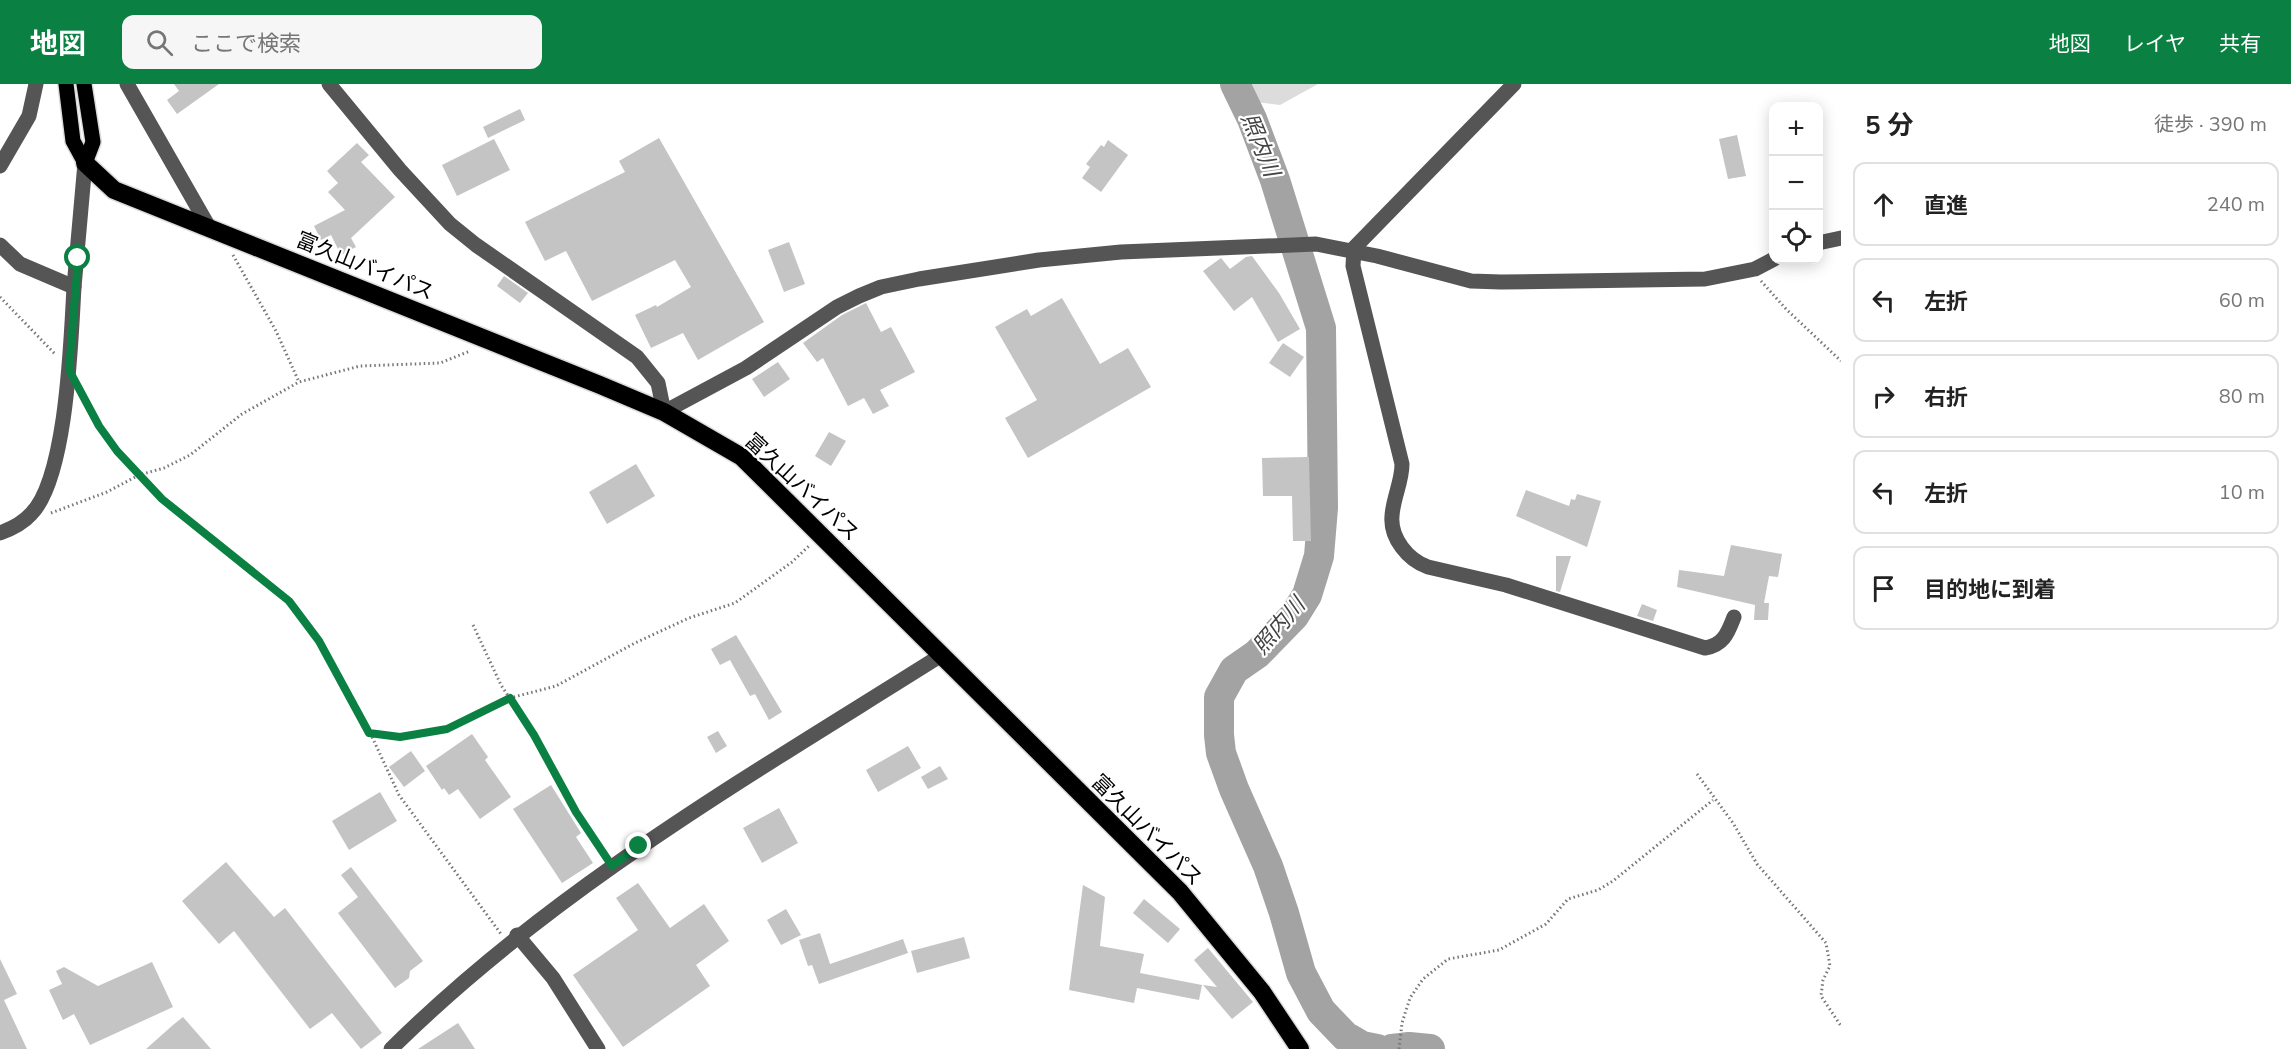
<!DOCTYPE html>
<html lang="ja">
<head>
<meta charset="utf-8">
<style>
  body { margin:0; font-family:"Nunito Sans","Noto Sans JP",sans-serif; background:#f6f6f6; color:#222 }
  .controls { position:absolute; right:18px; top:18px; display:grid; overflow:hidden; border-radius:12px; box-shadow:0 3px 15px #0003 }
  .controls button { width:54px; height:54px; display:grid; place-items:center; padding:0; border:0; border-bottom:2px solid #e0e0e0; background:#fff; color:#222; font:30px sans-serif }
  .stop { position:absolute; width:18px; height:18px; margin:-14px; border:4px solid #0b8043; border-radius:50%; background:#fff }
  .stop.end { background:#0b8043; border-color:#fff; box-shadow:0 2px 6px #0008 }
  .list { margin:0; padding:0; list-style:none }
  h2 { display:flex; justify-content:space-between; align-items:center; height:78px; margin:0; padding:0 24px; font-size:26px }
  h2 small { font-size:20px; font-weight:400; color:#767676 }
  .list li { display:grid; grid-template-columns:39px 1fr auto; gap:18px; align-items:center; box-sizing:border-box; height:84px; margin:0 12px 12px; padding:0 12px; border:2px solid #e0e0e0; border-radius:12px }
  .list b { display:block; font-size:22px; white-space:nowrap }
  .list em { font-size:20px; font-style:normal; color:#767676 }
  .icon { flex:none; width:33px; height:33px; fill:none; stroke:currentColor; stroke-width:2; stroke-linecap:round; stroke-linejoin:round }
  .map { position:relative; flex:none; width:1841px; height:965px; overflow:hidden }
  header { display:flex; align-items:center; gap:36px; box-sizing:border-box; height:84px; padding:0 30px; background:#0b8043; color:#fff }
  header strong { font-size:28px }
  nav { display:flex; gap:33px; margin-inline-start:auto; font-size:21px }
  .search { width:420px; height:54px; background:#f6f6f6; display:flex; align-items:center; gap:15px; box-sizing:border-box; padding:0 21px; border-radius:12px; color:#767676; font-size:22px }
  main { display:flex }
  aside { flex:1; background:#fff }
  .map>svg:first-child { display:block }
</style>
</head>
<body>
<header>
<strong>地図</strong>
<div class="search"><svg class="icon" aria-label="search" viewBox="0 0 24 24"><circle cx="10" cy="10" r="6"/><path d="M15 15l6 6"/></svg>ここで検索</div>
<nav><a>地図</a><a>レイヤ</a><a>共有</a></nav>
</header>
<main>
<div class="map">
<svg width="1841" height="965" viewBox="0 0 1841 965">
  <rect width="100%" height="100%" fill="#fff"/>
  <!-- green -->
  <polygon fill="#dcdcdc" points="1242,0 1318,0 1280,21 1248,17"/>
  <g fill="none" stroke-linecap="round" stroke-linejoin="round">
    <!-- river -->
    <g stroke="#a3a3a3" stroke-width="30">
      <polyline points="1235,0 1252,35 1275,96 1321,244 1323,424 1319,472 1307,511 1294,532 1257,570 1234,586 1219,613 1219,651 1221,669 1234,705 1268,782 1284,829 1301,889 1321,927 1345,952 1362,962 1377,965"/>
      <polyline points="1392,965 1409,963 1430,965"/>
    </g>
  </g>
  <!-- building -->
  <g fill="#c4c4c4">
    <polygon points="174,0 219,0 177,30 167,16 179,7"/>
    <polygon points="520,25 525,36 488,54 483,43"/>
    <polygon points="1737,51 1746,92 1728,95 1719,55"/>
    <polygon points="659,54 764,238 698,276 683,249 651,264 635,231 656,221 657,223 691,203 675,176 592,217 566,167 545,177 525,138 625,88 619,77"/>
    <polygon points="494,55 510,86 457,112 442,81"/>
    <polygon points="1108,56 1128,71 1101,108 1082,94 1090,83 1086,80 1101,61 1104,63"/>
    <polygon points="357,59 369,71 361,78 395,113 351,154 356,163 341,171 331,151 321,156 314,142 345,126 328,108 338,99 327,87"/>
    <polygon points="789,158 805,200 784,208 768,166"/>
    <polygon points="1252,172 1279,209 1300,245 1278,258 1252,213 1234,227 1203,187 1221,174 1230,185 1246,173"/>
    <polygon points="504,192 528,209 520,219 497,202"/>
    <polygon points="1062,214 1100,280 1128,264 1151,303 1028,374 1005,334 1037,316 995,243 1027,225 1031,232"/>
    <polygon points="866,219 881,248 891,243 915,288 880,306 889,322 873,330 864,314 848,322 823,274 817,278 803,259 842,231"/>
    <polygon points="1283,259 1304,273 1290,293 1269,279"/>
    <polygon points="778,278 790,295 764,313 752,295"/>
    <polygon points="829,348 846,357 831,382 815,372"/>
    <polygon points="1309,373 1311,457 1293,457 1292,412 1263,412 1262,374"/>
    <polygon points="636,380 655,412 607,440 589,408"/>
    <polygon points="1526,406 1569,422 1571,415 1575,416 1577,410 1601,417 1587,463 1516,432"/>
    <polygon points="1731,461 1782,470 1778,493 1769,492 1764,519 1769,519 1768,536 1754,536 1755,521 1677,503 1679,486 1724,492"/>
    <polygon points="1556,472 1571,472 1560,508 1556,507"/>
    <polygon points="1642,520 1657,526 1653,537 1637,532"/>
    <polygon points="736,551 782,628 769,636 755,610 750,612 730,576 720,581 711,565"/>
    <polygon points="718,647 727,662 716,669 707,653"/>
    <polygon points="472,650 488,673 485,676 511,713 480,735 458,705 449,711 444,704 442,706 426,682"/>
    <polygon points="908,662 921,684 878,708 866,686"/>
    <polygon points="411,667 425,687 404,703 389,683"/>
    <polygon points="940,682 948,695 928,705 921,693"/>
    <polygon points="551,701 581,749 576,753 593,779 562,799 513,725"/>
    <polygon points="380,708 397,737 349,766 332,737"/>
    <polygon points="779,724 798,759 762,779 743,744"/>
    <polygon points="226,778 274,833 285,824 382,949 361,965 332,929 310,945 234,847 219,860 182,817"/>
    <polygon points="351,783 423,877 410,887 409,894 395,904 338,829 358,813 341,791"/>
    <polygon points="638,799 670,844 704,820 729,857 696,881 710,902 623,963 573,891 638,846 616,814"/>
    <polygon points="1083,801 1105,813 1100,862 1144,870 1140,889 1202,901 1199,916 1137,904 1134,919 1069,906"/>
    <polygon points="1144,815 1180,845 1168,859 1133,829"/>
    <polygon points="786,825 801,851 781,861 767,836"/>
    <polygon points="820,849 830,880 903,855 908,869 819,900 812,881 808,882 799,856"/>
    <polygon points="964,853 970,874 917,889 911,867"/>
    <polygon points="1208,864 1253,918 1232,935 1203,901 1217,903 1194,876"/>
    <polygon points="0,875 17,910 4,916 27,965 0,965"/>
    <polygon points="152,878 173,923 90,961 74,930 63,936 49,906 62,900 56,887 64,883 98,902"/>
    <polygon points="183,933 211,965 146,965 173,941"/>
    <polygon points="458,939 475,965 418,965"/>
  </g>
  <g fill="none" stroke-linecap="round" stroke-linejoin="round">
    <defs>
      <g id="major">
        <polyline points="66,0 73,57 85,79"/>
        <polyline points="84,0 93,58 85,79"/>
      </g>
      <polyline id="highway" points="85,79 114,106 600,301 664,328 742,373 1180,808 1262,908 1300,965"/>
    </defs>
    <!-- major casing -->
    <use href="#major" stroke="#dbdbdb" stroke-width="18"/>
    <!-- highway casing -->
    <use href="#highway" stroke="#dbdbdb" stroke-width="21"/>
    <!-- path -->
    <g stroke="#777" stroke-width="3" stroke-dasharray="1.5 3" stroke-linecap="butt">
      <polyline points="233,171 276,247 299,298"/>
      <polyline points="1761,197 1786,225 1841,277"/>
      <polyline points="0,213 55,270"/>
      <polyline points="82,306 99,342 117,367 162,415 289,517 319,557 373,655 399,711 501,850"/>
      <polyline points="51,429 107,408 139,391 164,384 190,371 242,330 299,298 360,282 440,279 470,267"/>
      <polyline points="473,541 501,601 534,651 576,728 604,771"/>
      <polyline points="369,649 400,653 447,645 510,614 556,602 635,559 689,534 735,519 792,478 810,461"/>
      <polyline points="1697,690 1733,739 1757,780 1826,859 1830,882 1823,896 1821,912 1841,942"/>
      <polyline points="1399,965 1402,939 1410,914 1423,895 1448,875 1499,866 1546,840 1568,815 1598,806 1613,797 1713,716"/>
    </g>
    <!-- minor -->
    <g stroke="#555" stroke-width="15">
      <polyline points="127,0 210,145"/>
      <polyline points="329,0 400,86 450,140 476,161 637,273 658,299 664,328 746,284 837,223 859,212 881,203 919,195 1039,176 1121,168 1316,160 1377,172 1471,197 1501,198 1705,195 1755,185 1774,175"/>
      <path d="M1514,0L1354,164L1353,182L1402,380C1402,398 1393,414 1392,432C1390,454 1408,476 1428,483L1506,501L1705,564C1724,561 1728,548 1734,533"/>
      <polyline points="0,82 29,32 36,0"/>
      <polyline points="1818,159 1841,154"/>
      <path d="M0,161L20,180L74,203C71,255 67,394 31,430C23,439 11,445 0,449"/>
      <polyline points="74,203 85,79"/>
      <polyline points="517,851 553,894 598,965"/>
      <path d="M391,965C554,804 748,693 940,572"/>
    </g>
    <!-- major -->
    <use href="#major" stroke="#000" stroke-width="15"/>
    <!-- highway -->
    <use href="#highway" stroke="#000" stroke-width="18"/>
  </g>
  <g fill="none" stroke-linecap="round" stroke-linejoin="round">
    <!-- route -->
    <polyline stroke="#0b8043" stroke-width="8" points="78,174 69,286 99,342 117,367 162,415 289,517 319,557 369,649 400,653 447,645 510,614 534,651 576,728 612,782 639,762"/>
  </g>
  <g text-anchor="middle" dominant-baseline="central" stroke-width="4.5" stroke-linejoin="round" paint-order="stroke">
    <!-- street labels -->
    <g font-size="21" fill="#000" stroke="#fff">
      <text transform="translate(365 182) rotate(22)">富久山バイパス</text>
      <text transform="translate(802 403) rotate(43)">富久山バイパス</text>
      <text transform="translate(1147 746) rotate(45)">富久山バイパス</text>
    </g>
    <!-- water labels -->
    <g font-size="22" font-style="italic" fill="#444" stroke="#fff">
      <text transform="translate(1260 61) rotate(68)">照内川</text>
      <text transform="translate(1279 542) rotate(-49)">照内川</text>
    </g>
  </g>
</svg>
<div class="controls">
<button>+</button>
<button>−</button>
<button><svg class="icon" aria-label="locate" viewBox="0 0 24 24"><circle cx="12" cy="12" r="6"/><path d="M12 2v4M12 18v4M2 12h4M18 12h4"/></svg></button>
</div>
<div class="stop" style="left:78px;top:174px"></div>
<div class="stop end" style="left:639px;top:762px"></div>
</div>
<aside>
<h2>5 分<small>徒歩 · 390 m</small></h2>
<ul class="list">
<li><svg class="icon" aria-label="ahead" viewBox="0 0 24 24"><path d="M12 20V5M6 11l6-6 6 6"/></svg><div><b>直進</b></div><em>240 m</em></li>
<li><svg class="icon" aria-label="left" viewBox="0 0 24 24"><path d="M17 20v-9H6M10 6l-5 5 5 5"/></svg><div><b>左折</b></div><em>60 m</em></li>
<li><svg class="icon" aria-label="right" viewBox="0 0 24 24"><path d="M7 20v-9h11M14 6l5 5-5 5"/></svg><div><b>右折</b></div><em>80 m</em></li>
<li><svg class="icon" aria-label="left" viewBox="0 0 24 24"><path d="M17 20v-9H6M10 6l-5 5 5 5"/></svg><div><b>左折</b></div><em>10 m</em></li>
<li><svg class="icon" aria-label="arrive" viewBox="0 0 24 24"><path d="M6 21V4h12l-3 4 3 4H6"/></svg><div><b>目的地に到着</b></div></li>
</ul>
</aside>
</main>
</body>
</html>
